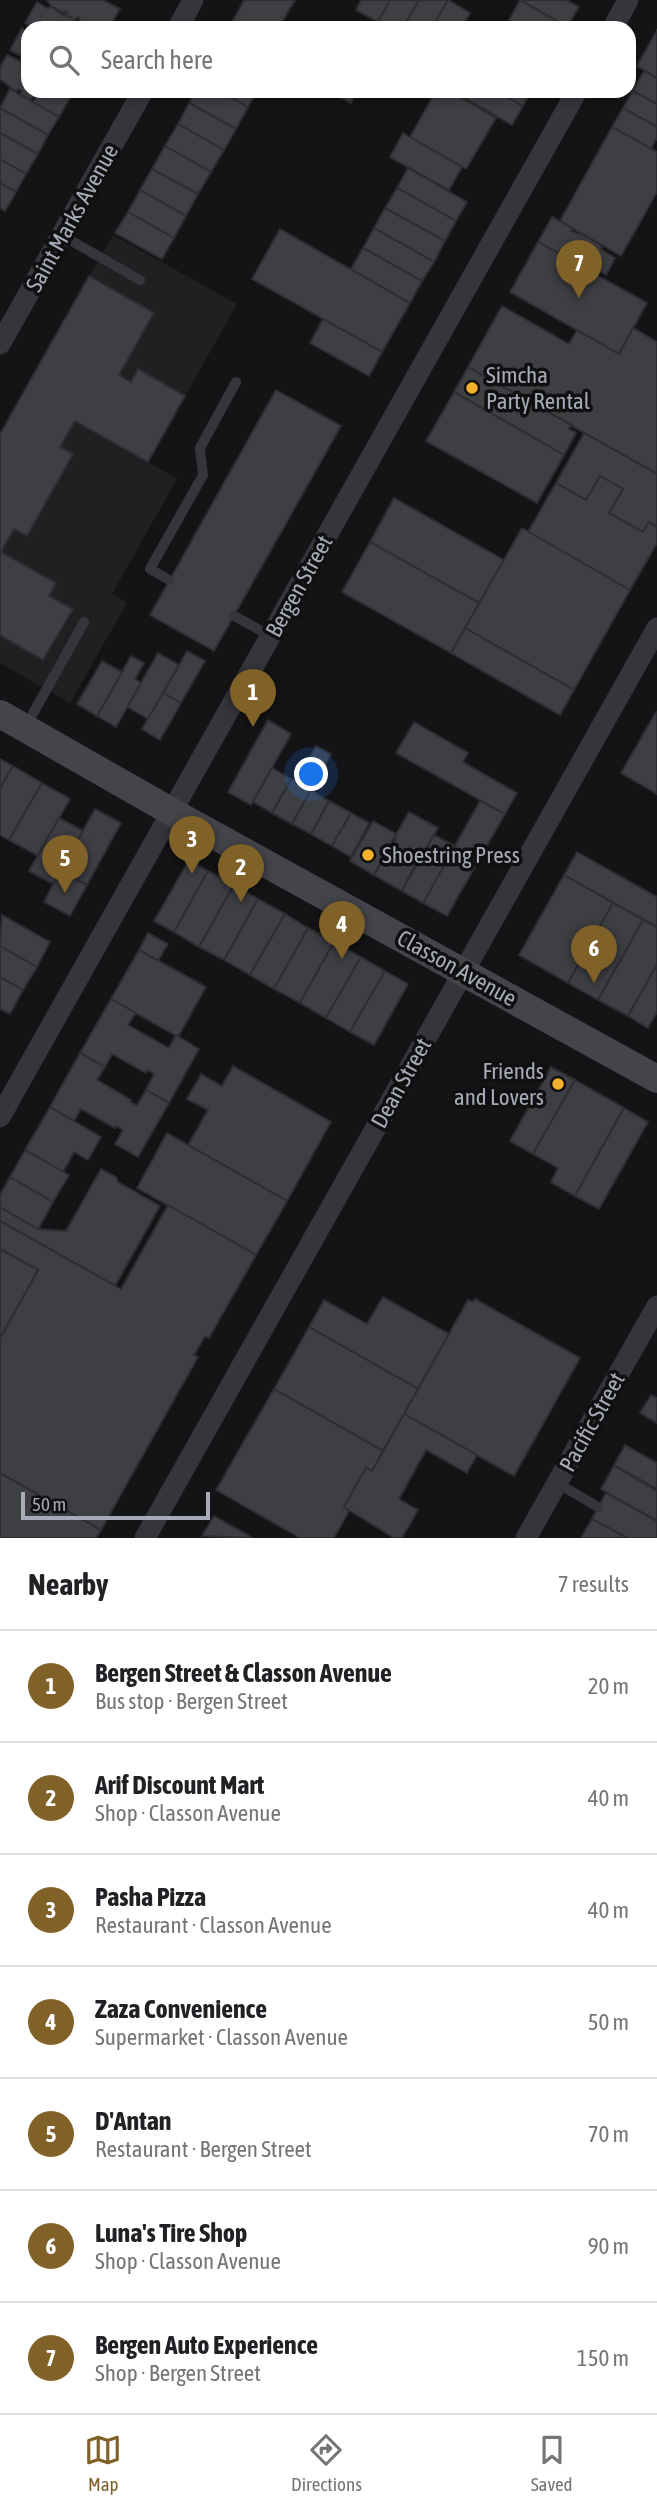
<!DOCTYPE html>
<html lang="en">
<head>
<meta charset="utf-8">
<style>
  body { margin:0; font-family:"Asap Condensed",sans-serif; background:#f2f2f2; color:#202124 }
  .scale { position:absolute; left:21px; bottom:18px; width:189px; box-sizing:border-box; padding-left:7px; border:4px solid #a6abb7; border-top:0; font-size:19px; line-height:24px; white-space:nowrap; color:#a6abb7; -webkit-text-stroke:5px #101011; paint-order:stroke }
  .you { position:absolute; left:312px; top:775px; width:24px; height:24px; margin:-18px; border:5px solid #fff; border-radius:50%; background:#1a73e8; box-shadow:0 0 0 10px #1a73e833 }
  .badge { display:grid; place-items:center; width:46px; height:46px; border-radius:50%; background:#806128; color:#fff; font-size:23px; font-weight:700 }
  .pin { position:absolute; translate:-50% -58px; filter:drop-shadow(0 2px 4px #0008) }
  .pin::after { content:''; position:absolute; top:37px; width:24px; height:21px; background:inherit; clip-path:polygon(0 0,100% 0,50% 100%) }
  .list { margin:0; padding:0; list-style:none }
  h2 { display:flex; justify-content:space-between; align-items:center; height:91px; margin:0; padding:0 28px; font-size:30px }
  h2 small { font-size:23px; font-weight:400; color:#757577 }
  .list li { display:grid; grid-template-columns:46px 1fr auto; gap:21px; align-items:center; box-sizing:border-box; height:112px; padding:0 28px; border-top:2px solid #e0e0e0 }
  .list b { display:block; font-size:26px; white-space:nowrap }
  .list p { margin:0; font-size:23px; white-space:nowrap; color:#757577 }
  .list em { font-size:23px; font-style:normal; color:#757577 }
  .icon { flex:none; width:38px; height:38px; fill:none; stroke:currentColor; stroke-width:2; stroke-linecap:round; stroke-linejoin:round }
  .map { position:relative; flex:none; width:657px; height:1538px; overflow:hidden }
  .search { position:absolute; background:#fff; box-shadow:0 4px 10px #0003; left:21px; right:21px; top:21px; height:77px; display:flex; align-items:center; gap:18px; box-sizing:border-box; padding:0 24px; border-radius:21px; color:#757577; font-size:26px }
  .sheet { height:875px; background:#fff }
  nav { display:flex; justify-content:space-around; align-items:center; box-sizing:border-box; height:98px; border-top:2px solid #e0e0e0; background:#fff; font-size:19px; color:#757577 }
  nav a { display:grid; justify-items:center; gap:4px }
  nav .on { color:#806128 }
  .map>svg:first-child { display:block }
</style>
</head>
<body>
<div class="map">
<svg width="657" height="1538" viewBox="0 0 657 1538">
  <rect width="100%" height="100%" fill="#141416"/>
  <!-- built -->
  <polygon fill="#202023" points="113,235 237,304 148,462 177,479 112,594 127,603 70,703 0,663 0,434"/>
  <!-- building -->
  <g fill="#3e3f43" stroke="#2e2e32" stroke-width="2">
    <polygon points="47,0 103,0 120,9 109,28 90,28 78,22 80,19 78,17 75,20 65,14 67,12 64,11 63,13 52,7"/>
    <polygon points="244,0 295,0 281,24 288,28 229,28"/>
    <polygon points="361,0 390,0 378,22 356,10"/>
    <polygon points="390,0 419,0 403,28 388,28 378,22"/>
    <polygon points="419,0 448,0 432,28 403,28"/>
    <polygon points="448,0 470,13 461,28 432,28"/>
    <polygon points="520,0 566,0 579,7 567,27"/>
    <polygon points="520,0 567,27 567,28 523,28 509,20"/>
    <polygon points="37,2 47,8 52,7 64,16 65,14 75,20 73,24 76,25 78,22 90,28 34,28 25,23"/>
    <polygon points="22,28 28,32 28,65 22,61 21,56 10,50"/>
    <polygon points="657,30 657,78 637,66"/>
    <polygon points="7,55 28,65 28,91 74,91 59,117 33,102 36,97 33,96 30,101 20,95 22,91 18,89 16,92 0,79 0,67"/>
    <polygon points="644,71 657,78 657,104 633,91"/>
    <polygon points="10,89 59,117 48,135 0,108"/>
    <polygon points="196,91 220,91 248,107 236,129 189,103"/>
    <polygon points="220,91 257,91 248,107"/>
    <polygon points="328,91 357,91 351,103"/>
    <polygon points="436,91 449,91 496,118 466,169 410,137"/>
    <polygon points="469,91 497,91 523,106 512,125 465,98"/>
    <polygon points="497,91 531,91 523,106"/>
    <polygon points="633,91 657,104 657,127 623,108"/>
    <polygon points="189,103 236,129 224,150 178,124"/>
    <polygon points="0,108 48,135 38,154 0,133"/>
    <polygon points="623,108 657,127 657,138 651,149 612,127"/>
    <polygon points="178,124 224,150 211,172 165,146"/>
    <polygon points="612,127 657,152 657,192 621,256 560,221"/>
    <polygon points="0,133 38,154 26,174 0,159"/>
    <polygon points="403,133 462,167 449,190 390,157"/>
    <polygon points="165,146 211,172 198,194 152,169"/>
    <polygon points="0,159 26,174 16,192 0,183"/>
    <polygon points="408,168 467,202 456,221 397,188"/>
    <polygon points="152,169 198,194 186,216 140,190"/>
    <polygon points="0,183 16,192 5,211 0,208"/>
    <polygon points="397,188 456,221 445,241 385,208"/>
    <polygon points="140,190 186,216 174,238 128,212"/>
    <polygon points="385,208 445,241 434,262 374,228"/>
    <polygon points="128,212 174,238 162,259 115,233"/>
    <polygon points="552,217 572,228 571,231 577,234 580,233 600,244 602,250 615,258 606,275 592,267 586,269 566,258 566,254 560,251 558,253 538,242"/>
    <polygon points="374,228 434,262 422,281 363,248"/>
    <polygon points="280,229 410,303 382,352 252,279"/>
    <polygon points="538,242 647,303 619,354 510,292"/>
    <polygon points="363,248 422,281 410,303 351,269"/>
    <polygon points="89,276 154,313 119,375 131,382 138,369 185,396 148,462 75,421 60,447 73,454 27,536 14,529 1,552 56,583 49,596 73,609 43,660 0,635 0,434"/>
    <polygon points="502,306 569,344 577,330 619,354 633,328 657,342 657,474 468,367"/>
    <polygon points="323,319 382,352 369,376 310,343"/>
    <polygon points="468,367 571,425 569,429 576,433 564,455 454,392"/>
    <polygon points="276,390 341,426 214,651 150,615"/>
    <polygon points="454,392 564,455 537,503 426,441"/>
    <polygon points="584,433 657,474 657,527 649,522 643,532 609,513 623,489 600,476 586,500 556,483"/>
    <polygon points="600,476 623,489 609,513 643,532 649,522 657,527 657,543 630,590 528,532 556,483 586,500"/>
    <polygon points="394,498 504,560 479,603 370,542"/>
    <polygon points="522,528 630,590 574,690 465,628"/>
    <polygon points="370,542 479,603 451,653 342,592"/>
    <polygon points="465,628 574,690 560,715 451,653"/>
    <polygon points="187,651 205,661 181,703 163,693"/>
    <polygon points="158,653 179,665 148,719 127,707"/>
    <polygon points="131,656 144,663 135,679 141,683 116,727 97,716"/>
    <polygon points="102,661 122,672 97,716 77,704"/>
    <polygon points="163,693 181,703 160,740 142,729"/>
    <polygon points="656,712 657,713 657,794 621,773"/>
    <polygon points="268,720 291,734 251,805 228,792"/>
    <polygon points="414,722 468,753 463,762 517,793 505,814 396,753"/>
    <polygon points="316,746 331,754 292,824 272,813 291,779 296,782"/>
    <polygon points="0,759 13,766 0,789"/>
    <polygon points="13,766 42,783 9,840 0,835 0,789"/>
    <polygon points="272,768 291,779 272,813 253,802"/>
    <polygon points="42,783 70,799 38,856 9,840"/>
    <polygon points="311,790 329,801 311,834 292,824"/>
    <polygon points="329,801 351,813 332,846 311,834"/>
    <polygon points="480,801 505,814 447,916 423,903"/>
    <polygon points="95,809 121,823 87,885 60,871"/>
    <polygon points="409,812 438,828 423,854 421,853 402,891 374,875 396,839 394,838"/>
    <polygon points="351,813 369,823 351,857 332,846"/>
    <polygon points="59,818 83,831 53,884 29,871"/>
    <polygon points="373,821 396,834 374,875 350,861"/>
    <polygon points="434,835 455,846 423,903 402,891 416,866 424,860 423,854"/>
    <polygon points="577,852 657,897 657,927 564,875"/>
    <polygon points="189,860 208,871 174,932 154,921"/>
    <polygon points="60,871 87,885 70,916 44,902"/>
    <polygon points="208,871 234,885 199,947 174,932"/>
    <polygon points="564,875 613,903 568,983 519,955"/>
    <polygon points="234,885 258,899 224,960 199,947"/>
    <polygon points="258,899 285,914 250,975 224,960"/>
    <polygon points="613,903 643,920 598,1000 568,983"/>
    <polygon points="285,914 308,928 274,989 250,975"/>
    <polygon points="2,915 50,942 37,967 0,946"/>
    <polygon points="643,920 657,927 657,965 628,1016 598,1000"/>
    <polygon points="308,928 334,942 300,1003 274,989"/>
    <polygon points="148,933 168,944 158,961 139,950"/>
    <polygon points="334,942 361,957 326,1018 300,1003"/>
    <polygon points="0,946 37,967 23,990 0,977"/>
    <polygon points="139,950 206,987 178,1037 111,999"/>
    <polygon points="361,957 385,971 350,1032 326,1018"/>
    <polygon points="657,965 657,1012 648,1028 628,1016"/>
    <polygon points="385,971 408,984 374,1045 350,1032"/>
    <polygon points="0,977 23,990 10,1014 0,1009"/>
    <polygon points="111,999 136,1013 128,1025 169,1048 176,1035 199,1049 169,1103 146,1090 154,1074 148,1070 146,1073 112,1054 105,1067 80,1053"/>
    <polygon points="80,1053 105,1067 97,1080 131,1100 130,1102 137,1105 146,1090 169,1103 138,1157 115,1144 123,1130 116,1126 115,1128 81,1109 74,1121 50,1107"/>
    <polygon points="233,1066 331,1122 287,1201 188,1145 208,1110 187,1099 201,1074 222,1086"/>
    <polygon points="551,1067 575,1080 533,1154 510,1141"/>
    <polygon points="575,1080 624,1108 575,1196 551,1182 558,1168 533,1154"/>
    <polygon points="50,1107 101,1137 88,1160 74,1152 63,1172 25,1150"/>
    <polygon points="624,1108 648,1122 599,1209 575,1196"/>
    <polygon points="167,1133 287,1201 256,1255 137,1188"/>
    <polygon points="25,1150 69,1175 53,1202 10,1177"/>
    <polygon points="101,1169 116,1177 118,1182 160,1206 115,1286 0,1221 0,1207 38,1229 66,1231"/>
    <polygon points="10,1177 53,1202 38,1229 0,1207 0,1195"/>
    <polygon points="168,1205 256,1255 209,1338 205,1336 194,1355 198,1357 101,1530 0,1473 0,1338 38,1270 0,1249 0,1221 121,1289"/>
    <polygon points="0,1249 38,1270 0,1338"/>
    <polygon points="383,1297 449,1334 418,1389 309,1327 324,1300 367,1324"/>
    <polygon points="475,1299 580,1358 514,1476 404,1414 468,1300 473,1302"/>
    <polygon points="309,1327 418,1389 383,1451 274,1389"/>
    <polygon points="274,1389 383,1451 372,1471 366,1468 344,1507 349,1511 334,1538 300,1538 216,1490"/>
    <polygon points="651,1395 657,1398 657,1423 640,1413"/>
    <polygon points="404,1414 477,1455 467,1473 426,1450 399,1499 418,1510 402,1538 394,1538 344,1507 366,1468 372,1471"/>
    <polygon points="625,1445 657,1463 657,1489 614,1465"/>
    <polygon points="614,1466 657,1491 657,1521 601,1489"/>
    <polygon points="0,1473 101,1530 96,1538 0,1538"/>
    <polygon points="606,1493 657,1521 657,1538 627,1538 592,1519"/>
    <polygon points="214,1516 253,1538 202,1536"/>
    <polygon points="592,1519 627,1538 581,1538"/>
  </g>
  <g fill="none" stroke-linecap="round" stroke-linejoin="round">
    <!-- lane -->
    <g stroke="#35363b" stroke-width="10">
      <polyline points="63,236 140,280"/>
      <polyline points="169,580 150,569 203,475 200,448 236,382"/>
      <polyline points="234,616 271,636"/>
      <polyline points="26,726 84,622"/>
      <polyline points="557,1483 598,1507"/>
    </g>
    <!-- street -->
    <g stroke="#35363b" stroke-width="21">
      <polyline points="178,28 193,0"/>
      <polyline points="613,28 628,0"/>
      <polyline points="0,344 143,91"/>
      <polyline points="0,1117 577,91"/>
      <polyline points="145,1538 657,628"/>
      <polyline points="526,1538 657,1306"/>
    </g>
    <!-- secondary -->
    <polyline stroke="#43454b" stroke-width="28" points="0,714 172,812 657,1079"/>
  </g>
  <!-- markers -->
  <g fill="#f5b02e" stroke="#101011" stroke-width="2.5">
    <circle cx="472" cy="388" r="7"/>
    <circle cx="368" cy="855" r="7"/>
    <circle cx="558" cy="1084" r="7"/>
  </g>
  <g text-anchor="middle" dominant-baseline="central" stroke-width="7" stroke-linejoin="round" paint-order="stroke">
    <!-- street labels -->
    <g font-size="23" fill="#a6abb7" stroke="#101011">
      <text transform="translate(72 218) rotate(-61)">Saint Marks Avenue</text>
      <text transform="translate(299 586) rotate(-61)">Bergen Street</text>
      <text transform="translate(457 968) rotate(29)">Classon Avenue</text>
      <text transform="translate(401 1083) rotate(-61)">Dean Street</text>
      <text transform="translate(592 1422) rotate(-61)">Pacific Street</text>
    </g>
    <!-- poi labels -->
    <g font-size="23" fill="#a6abb7" stroke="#101011" text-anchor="start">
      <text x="486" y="375">Simcha<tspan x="486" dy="26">Party Rental</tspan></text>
      <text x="382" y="855">Shoestring Press</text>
      <text x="544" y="1071" text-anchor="end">Friends<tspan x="544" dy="26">and Lovers</tspan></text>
    </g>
  </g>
</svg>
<div class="scale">50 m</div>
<div class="you"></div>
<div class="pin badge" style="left:253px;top:727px">1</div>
<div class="pin badge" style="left:241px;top:902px">2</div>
<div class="pin badge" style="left:192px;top:874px">3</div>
<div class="pin badge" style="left:342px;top:959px">4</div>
<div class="pin badge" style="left:65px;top:893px">5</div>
<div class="pin badge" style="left:594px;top:983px">6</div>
<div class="pin badge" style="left:579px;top:298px">7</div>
<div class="search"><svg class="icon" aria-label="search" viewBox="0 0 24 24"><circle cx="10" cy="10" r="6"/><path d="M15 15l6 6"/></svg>Search here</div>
</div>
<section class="sheet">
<h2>Nearby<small>7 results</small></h2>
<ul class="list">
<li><span class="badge">1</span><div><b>Bergen Street &amp; Classon Avenue</b><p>Bus stop · Bergen Street</p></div><em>20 m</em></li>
<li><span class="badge">2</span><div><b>Arif Discount Mart</b><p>Shop · Classon Avenue</p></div><em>40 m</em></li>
<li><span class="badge">3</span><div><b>Pasha Pizza</b><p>Restaurant · Classon Avenue</p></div><em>40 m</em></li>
<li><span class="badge">4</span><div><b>Zaza Convenience</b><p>Supermarket · Classon Avenue</p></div><em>50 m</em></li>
<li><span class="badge">5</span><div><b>D'Antan</b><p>Restaurant · Bergen Street</p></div><em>70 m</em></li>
<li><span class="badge">6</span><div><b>Luna's Tire Shop</b><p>Shop · Classon Avenue</p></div><em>90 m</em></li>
<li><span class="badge">7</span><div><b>Bergen Auto Experience</b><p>Shop · Bergen Street</p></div><em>150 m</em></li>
</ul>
</section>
<nav>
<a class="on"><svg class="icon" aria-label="map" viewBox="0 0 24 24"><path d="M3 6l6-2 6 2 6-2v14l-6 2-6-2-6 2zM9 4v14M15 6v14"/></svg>Map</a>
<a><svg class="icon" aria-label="directions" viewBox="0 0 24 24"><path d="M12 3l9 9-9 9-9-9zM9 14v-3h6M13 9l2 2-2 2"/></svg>Directions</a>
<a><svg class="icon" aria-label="saved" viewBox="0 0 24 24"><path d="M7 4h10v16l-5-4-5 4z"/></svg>Saved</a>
</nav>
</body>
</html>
